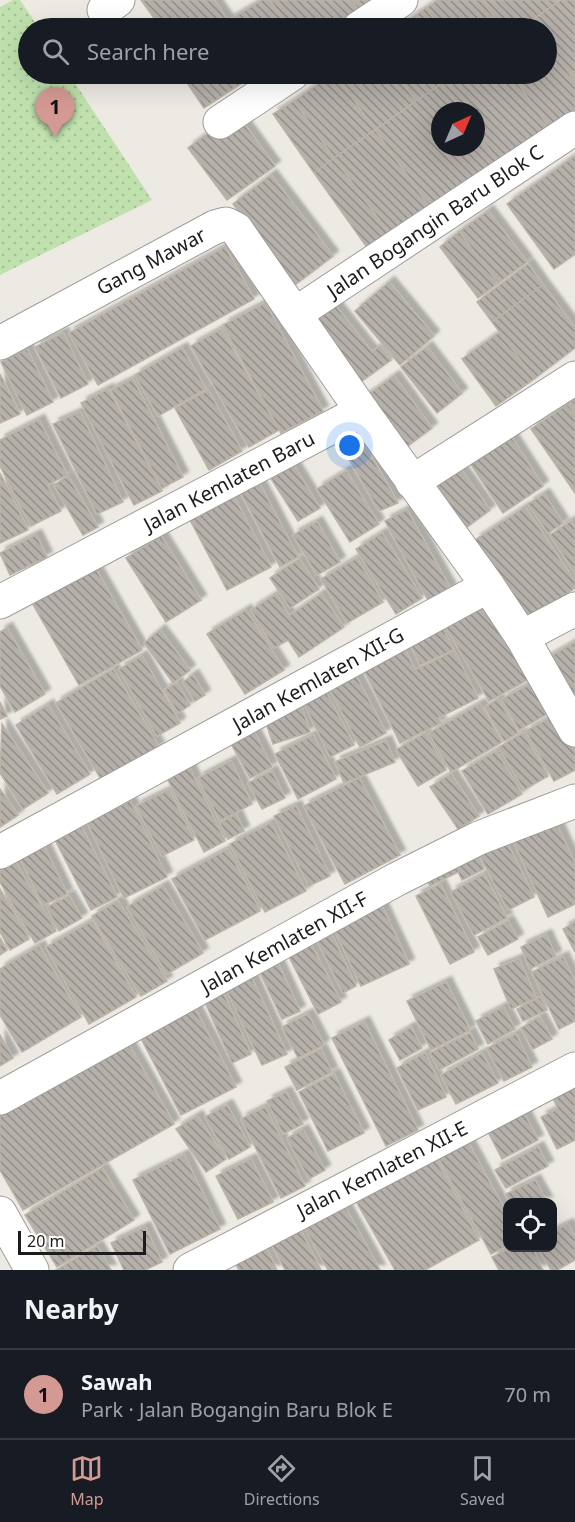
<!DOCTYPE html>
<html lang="en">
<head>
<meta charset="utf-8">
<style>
  body { margin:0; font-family:"Noto Sans",sans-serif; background:#242831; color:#f1f3f6 }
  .controls { position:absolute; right:18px; bottom:18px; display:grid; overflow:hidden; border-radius:12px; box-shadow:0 6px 24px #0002 }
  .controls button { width:54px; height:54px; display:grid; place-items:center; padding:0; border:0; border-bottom:2px solid #363941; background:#171b24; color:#f1f3f6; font:30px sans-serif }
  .compass { position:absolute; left:431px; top:102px; width:54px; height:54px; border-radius:50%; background:#171b24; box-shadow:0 6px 24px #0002; rotate:44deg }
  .scale { position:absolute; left:18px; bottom:15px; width:128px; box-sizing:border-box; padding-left:6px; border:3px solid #1c1c1c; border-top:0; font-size:16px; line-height:21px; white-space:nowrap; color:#1c1c1c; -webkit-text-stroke:4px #fff; paint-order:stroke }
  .you { position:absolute; left:350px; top:446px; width:21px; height:21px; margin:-15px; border:4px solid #fff; border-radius:50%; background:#1a73e8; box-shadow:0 0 0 9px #1a73e833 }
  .badge { display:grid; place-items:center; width:39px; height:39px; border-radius:50%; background:#d49992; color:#111; font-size:20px; font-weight:700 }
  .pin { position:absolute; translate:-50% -50px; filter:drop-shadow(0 2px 3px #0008) }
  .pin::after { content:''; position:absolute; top:32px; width:21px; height:18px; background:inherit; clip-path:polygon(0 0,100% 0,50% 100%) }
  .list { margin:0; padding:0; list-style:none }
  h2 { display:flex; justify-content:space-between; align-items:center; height:78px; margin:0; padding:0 24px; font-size:26px }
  h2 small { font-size:20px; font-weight:400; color:#9ea1a6 }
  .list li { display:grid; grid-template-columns:39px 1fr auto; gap:18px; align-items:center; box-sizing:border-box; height:90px; padding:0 24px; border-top:2px solid #363941 }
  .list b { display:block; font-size:22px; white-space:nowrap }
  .list p { margin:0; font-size:20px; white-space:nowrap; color:#9ea1a6 }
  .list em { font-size:20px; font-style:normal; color:#9ea1a6 }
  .icon { flex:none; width:33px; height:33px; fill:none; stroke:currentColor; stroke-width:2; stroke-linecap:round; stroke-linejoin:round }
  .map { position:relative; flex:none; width:575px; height:1270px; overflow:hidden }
  .search { position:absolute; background:#171b24; box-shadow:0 6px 24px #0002; left:18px; right:18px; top:18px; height:66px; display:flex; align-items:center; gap:15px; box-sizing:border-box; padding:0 21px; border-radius:33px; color:#9ea1a6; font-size:22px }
  .sheet { height:168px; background:#171b24 }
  nav { display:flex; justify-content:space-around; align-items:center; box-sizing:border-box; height:84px; border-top:2px solid #363941; background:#171b24; font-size:16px; color:#9ea1a6 }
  nav a { display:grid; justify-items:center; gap:3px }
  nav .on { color:#d49992 }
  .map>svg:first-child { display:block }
</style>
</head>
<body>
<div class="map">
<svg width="575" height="1270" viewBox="0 0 575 1270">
  <defs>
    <pattern id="grass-dots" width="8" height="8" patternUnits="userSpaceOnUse" patternTransform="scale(1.5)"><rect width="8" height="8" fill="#c0e1ae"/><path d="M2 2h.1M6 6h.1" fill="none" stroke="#a4c095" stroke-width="1.8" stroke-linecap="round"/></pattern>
    <pattern id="building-back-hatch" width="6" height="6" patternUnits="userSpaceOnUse" patternTransform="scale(1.5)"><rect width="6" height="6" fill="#b5b0a9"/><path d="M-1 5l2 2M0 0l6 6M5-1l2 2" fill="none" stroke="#928e89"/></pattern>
    <filter id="shadow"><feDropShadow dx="5.5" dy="-5.5" stdDeviation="1.5" flood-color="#0004"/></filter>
  </defs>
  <rect width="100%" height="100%" fill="#eceae3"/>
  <!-- grass -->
  <polygon fill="url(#grass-dots)" points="13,0 20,0 39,28 28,28 28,74 69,74 152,200 0,275 0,7"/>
  <!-- building -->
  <g fill="url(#building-back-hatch)" stroke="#bcb3a7" stroke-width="1.5" filter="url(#shadow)">
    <polygon points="141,0 214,0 228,21 217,28 161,28"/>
    <polygon points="262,0 270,0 289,28 226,28 223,24"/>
    <polygon points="270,0 352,0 364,18 347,28 289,28"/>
    <polygon points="352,0 391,0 364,18"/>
    <polygon points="438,0 482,0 502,28 440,28 426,8"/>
    <polygon points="482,0 555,0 557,3 520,28 502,28"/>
    <polygon points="561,0 575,0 575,81 546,41 546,28 538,28 532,20"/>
    <polygon points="426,8 440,28 397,28"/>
    <polygon points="532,20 538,28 520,28"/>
    <polygon points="546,41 575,81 575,114 551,130 511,74 546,74"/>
    <polygon points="181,74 227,74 236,87 204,108"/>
    <polygon points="227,74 256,74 236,87"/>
    <polygon points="333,74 336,74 375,130 334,158 294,101"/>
    <polygon points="336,74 396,74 416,101 375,130"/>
    <polygon points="396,74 456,74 416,101"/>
    <polygon points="456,74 511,74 551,130 501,166 476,131 476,111 462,111 442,83"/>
    <polygon points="442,83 462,111 440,111 440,147 476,147 476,131 501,166 434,213 375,130"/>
    <polygon points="294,101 334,158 314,173 273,114"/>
    <polygon points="236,113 275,166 227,200 188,148"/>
    <polygon points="375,130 434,213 394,240 334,158"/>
    <polygon points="575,156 575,254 554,269 507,204"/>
    <polygon points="334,158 394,240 373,256 314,173"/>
    <polygon points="271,175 333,256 295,285 233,204"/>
    <polygon points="488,211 527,262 498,283 459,232"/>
    <polygon points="459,232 498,283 478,298 440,247"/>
    <polygon points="225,247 254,299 98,385 69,333"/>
    <polygon points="528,264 543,285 492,322 477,302"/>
    <polygon points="389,282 434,336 400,365 355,311"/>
    <polygon points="543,285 575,328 575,348 534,379 492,322"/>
    <polygon points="327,295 372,352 380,346 391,360 358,384 304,314"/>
    <polygon points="265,303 323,411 281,433 223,325"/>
    <polygon points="221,329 279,430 249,447 191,346"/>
    <polygon points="500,332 534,379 496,406 462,359"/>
    <polygon points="63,333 88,384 61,398 35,347"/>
    <polygon points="427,347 462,393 437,413 401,367"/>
    <polygon points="182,348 206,389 158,416 135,375"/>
    <polygon points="27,349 53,402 27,415 1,362"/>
    <polygon points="0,374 20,414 0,423"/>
    <polygon points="394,376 432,428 401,451 362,399"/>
    <polygon points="133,379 183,477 162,488 111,390"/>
    <polygon points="108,389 162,491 134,505 81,403"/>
    <polygon points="208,390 242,451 209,470 175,408"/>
    <polygon points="575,399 575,414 568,404"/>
    <polygon points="568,404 575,414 575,493 531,429"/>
    <polygon points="80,412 123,502 97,514 53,424"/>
    <polygon points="39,420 67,475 47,485 61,511 31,526 0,466 0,440"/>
    <polygon points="510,435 543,486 503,513 470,463"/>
    <polygon points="365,446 398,503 379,511 346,454"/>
    <polygon points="291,461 320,508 298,521 268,474"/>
    <polygon points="457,464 490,510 459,533 426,487"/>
    <polygon points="346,471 379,524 350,542 317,489"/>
    <polygon points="0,473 28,530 0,543"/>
    <polygon points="68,476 98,527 83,535 54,485"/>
    <polygon points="257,479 298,557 280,567 239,489"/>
    <polygon points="544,494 563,523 548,533 528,504"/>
    <polygon points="234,497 271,567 227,590 190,520"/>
    <polygon points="525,507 575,582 575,588 528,619 475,540"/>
    <polygon points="407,510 451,590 428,600 385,521"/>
    <polygon points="571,521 575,527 575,573 550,535"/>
    <polygon points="317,522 340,562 317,575 293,535"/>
    <polygon points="382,533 422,598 396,614 356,549"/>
    <polygon points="36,535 47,557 10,575 0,553"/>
    <polygon points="161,536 201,600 166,622 126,558"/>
    <polygon points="357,558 383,602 347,623 321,579"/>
    <polygon points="299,559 319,589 290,608 270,578"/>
    <polygon points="94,566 142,650 79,685 31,601"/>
    <polygon points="276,594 289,616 321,594 344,627 299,657 288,640 274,648 251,610"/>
    <polygon points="489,601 533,677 489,701 446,627"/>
    <polygon points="246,610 284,670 245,694 207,634"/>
    <polygon points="7,628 45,694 15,712 0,686 0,632"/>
    <polygon points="443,628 453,650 420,665 410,643"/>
    <polygon points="160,630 190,670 173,683 144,643"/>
    <polygon points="575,642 575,709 541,662"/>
    <polygon points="405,650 415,670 454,651 478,698 438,718 441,723 400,743 364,670"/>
    <polygon points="142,656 180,723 157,736 119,669"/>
    <polygon points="113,669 159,747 102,781 56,703"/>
    <polygon points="353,670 386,733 360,747 327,684"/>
    <polygon points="193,675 205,695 195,701 183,682"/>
    <polygon points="177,683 190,705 178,713 164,690"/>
    <polygon points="532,683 549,713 519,730 502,699"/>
    <polygon points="325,690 354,745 330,757 303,701"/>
    <polygon points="498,699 518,733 504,741 485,707"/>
    <polygon points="0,702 7,716 0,719"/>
    <polygon points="300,702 310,732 273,744 263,714"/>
    <polygon points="480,704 502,742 451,772 429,733"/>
    <polygon points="48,705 90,774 57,794 16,725"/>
    <polygon points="555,715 575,752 575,770 554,781 526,731"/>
    <polygon points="2,724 48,793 23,809 0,773"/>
    <polygon points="253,730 272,767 250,778 230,742"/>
    <polygon points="425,733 446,770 418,786 396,750"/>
    <polygon points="523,733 548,776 524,790 499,747"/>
    <polygon points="313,735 336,779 298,799 275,754"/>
    <polygon points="386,741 395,762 344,783 335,762"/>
    <polygon points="496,751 522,794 488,814 462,771"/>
    <polygon points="231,761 252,804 220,821 198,778"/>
    <polygon points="188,765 225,841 204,852 166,776"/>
    <polygon points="272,771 285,798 262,809 248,783"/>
    <polygon points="451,774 479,816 458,829 430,787"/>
    <polygon points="359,778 400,855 345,884 304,806"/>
    <polygon points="0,789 18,815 0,827"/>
    <polygon points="169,790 194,840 162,856 136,806"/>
    <polygon points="130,801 167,877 124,898 87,822"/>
    <polygon points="296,806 330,876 309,886 274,816"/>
    <polygon points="236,814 244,831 228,839 220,823"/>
    <polygon points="79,822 117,897 91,910 53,836"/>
    <polygon points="271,823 306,891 265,912 230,844"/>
    <polygon points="556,823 575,864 575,904 548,917 514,842"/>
    <polygon points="504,837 534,897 508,910 477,850"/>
    <polygon points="41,840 67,894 43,905 17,851"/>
    <polygon points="473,846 484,869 462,880 458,872 430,886 422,871"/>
    <polygon points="228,849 260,911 205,940 172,879"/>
    <polygon points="10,853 56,931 35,943 0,882 0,859"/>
    <polygon points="484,874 507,918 474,935 451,892"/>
    <polygon points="440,884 474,952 450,964 416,896"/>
    <polygon points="163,886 203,953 167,974 127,907"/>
    <polygon points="0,889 29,939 10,950 0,932"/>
    <polygon points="69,896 82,918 59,931 47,907"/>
    <polygon points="379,900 409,964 361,986 331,922"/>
    <polygon points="118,901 167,981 141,996 92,916"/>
    <polygon points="92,921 136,997 89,1024 46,947"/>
    <polygon points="508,921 518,939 488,955 478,937"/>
    <polygon points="575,922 575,952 563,929"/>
    <polygon points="326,923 356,986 343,993 312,930"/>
    <polygon points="305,933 341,1002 318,1014 283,945"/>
    <polygon points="546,935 556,956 530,969 521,947"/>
    <polygon points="0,938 7,950 0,955"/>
    <polygon points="39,946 81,1017 22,1052 0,1015 0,969"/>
    <polygon points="275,957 300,1011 282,1019 257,966"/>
    <polygon points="563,957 575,982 575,1021 559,1029 532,972"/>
    <polygon points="519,959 536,998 511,1009 494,969"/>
    <polygon points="247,968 287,1054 262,1065 222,980"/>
    <polygon points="446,982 470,1030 431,1050 407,1001"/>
    <polygon points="219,983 251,1054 232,1063 200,991"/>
    <polygon points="540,997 547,1010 523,1021 517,1009"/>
    <polygon points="190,999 236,1087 181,1115 135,1027"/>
    <polygon points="503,1007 515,1029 488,1044 476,1021"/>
    <polygon points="308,1014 324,1045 298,1058 282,1027"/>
    <polygon points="540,1017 552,1039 533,1049 521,1028"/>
    <polygon points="364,1022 418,1130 386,1146 332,1038"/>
    <polygon points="411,1027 422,1048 400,1060 389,1040"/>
    <polygon points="122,1033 174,1124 23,1210 0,1170 0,1102"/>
    <polygon points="470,1033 478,1049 439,1070 430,1053"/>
    <polygon points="516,1034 532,1067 504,1081 487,1048"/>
    <polygon points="0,1035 13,1058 0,1066"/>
    <polygon points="321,1049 332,1072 297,1090 285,1067"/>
    <polygon points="425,1053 446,1097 418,1110 397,1068"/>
    <polygon points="482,1053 498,1083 456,1104 441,1075"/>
    <polygon points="334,1074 364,1133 328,1151 299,1092"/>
    <polygon points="575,1076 575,1140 557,1149 541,1117 558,1109 549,1090"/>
    <polygon points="286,1092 303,1124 283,1134 267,1101"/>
    <polygon points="519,1103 538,1140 502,1159 483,1122"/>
    <polygon points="227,1105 250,1147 229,1159 205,1117"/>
    <polygon points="265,1107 305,1186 281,1198 241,1119"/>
    <polygon points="197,1116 226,1159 206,1172 176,1129"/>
    <polygon points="303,1130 325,1170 309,1179 287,1138"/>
    <polygon points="465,1137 508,1216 508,1245 491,1254 436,1153"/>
    <polygon points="538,1147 548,1166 506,1188 495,1170"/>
    <polygon points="432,1152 479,1240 425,1270 395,1270 353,1196"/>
    <polygon points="184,1155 220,1229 170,1254 133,1180"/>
    <polygon points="251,1159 273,1202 238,1219 216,1176"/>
    <polygon points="102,1168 134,1220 57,1267 25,1215"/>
    <polygon points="535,1180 547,1202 510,1202 506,1194"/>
    <polygon points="339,1196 380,1270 328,1270 299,1218"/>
    <polygon points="568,1224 575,1237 575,1260 557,1270 551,1270 538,1248 552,1248 552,1232"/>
    <polygon points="145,1227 162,1262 145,1270 124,1270 111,1243"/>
    <polygon points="300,1229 321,1270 285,1270 271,1243"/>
    <polygon points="97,1246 111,1270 56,1270"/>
    <polygon points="266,1248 277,1270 239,1270 235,1263"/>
    <polygon points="511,1248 532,1248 543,1270 499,1270 492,1257"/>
  </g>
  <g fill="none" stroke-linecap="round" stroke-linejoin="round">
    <defs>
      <g id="minor">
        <polyline points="104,10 118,0"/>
        <polyline points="359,28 401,0"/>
        <polyline points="220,122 292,74"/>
        <polyline points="295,314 575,128"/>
        <polyline points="0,343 215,227 226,224 236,229 362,411 488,586 522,637 575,730"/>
        <polyline points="412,482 575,378"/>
        <polyline points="0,602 362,411"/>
        <polyline points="522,637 575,609"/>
        <polyline points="0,852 488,586"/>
        <polyline points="0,1098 397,879 479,838 575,801"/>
        <polyline points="0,1213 32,1270"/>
        <polyline points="190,1270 575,1069"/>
      </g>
    </defs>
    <!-- minor casing -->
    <use href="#minor" stroke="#9d9d9d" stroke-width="35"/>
    <!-- minor -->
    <use href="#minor" stroke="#fff" stroke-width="33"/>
  </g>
  <g text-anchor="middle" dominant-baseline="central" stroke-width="4.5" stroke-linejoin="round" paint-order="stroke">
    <!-- street labels -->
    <g font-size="20" fill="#1c1c1c" stroke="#fff">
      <text transform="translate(435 221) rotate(-34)">Jalan Bogangin Baru Blok C</text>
      <text transform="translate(151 261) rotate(-28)">Gang Mawar</text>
      <text transform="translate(229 481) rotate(-28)">Jalan Kemlaten Baru</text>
      <text transform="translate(318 679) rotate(-29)">Jalan Kemlaten XII-G</text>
      <text transform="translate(284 942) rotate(-29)">Jalan Kemlaten XII-F</text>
      <text transform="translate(382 1169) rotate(-27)">Jalan Kemlaten XII-E</text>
    </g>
  </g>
</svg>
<div class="controls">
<button><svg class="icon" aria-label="locate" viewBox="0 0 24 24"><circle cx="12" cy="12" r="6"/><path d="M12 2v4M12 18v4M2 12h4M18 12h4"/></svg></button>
</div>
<svg class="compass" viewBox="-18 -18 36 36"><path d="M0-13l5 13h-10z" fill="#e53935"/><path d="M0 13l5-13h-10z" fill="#9ea1a6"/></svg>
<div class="scale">20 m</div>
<div class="you"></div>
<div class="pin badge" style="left:55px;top:137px">1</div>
<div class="search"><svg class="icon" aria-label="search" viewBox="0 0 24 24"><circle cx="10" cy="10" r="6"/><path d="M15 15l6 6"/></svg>Search here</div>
</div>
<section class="sheet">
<h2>Nearby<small></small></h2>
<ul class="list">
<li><span class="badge">1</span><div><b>Sawah</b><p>Park · Jalan Bogangin Baru Blok E</p></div><em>70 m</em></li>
</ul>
</section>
<nav>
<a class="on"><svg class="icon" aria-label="map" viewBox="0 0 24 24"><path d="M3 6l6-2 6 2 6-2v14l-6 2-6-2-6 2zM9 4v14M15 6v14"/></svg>Map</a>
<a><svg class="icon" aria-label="directions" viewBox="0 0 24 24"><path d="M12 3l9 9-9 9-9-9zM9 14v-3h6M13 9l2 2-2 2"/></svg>Directions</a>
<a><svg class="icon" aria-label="saved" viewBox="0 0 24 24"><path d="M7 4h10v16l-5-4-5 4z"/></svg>Saved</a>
</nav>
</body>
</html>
